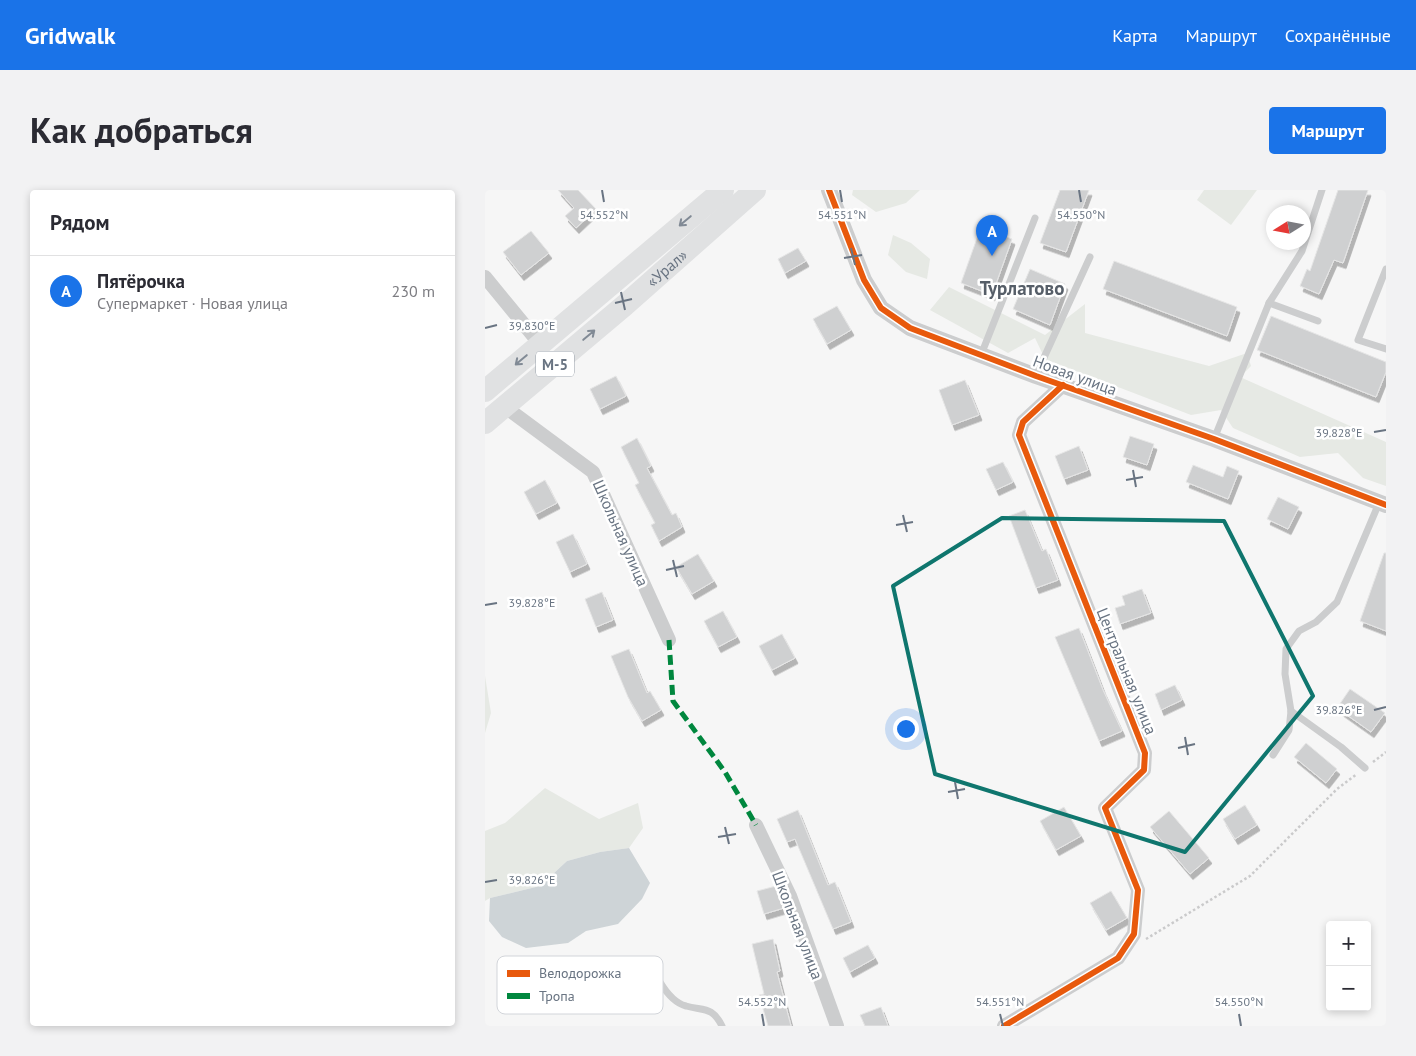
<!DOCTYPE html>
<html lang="ru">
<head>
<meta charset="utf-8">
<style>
  body { margin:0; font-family:"PT Sans",sans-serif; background:#f2f2f3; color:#2b2b33 }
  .controls { position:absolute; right:15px; bottom:15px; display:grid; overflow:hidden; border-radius:5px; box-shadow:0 2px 8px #0003 }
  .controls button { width:45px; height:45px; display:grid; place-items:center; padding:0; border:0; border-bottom:1px solid #e1e1e2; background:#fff; color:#2b2b33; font:25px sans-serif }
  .compass { position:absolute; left:781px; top:15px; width:45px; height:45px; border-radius:50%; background:#fff; box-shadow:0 2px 8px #0003; rotate:259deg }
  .you { position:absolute; left:420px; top:538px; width:18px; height:18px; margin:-12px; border:4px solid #fff; border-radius:50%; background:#1a73e8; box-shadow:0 0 0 8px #1a73e833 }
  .badge { display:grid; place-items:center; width:32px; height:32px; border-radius:50%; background:#1a73e8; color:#fff; font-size:16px; font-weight:700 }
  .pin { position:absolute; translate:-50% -41px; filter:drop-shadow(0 1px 2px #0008) }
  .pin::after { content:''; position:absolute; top:26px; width:18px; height:15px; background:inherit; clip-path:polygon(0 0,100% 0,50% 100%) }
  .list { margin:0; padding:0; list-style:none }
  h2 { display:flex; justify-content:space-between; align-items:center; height:65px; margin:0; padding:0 20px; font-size:21px }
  h2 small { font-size:16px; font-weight:400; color:#7c7c81 }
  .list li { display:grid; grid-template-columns:32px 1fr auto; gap:15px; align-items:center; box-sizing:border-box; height:70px; padding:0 20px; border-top:1px solid #e1e1e2 }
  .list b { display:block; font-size:19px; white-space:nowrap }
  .list p { margin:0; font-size:16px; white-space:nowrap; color:#7c7c81 }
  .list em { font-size:16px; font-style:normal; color:#7c7c81 }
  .map { position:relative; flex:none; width:901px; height:836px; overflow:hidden; border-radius:5px }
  header { display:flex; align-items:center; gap:30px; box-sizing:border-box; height:70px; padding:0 25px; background:#1a73e8; color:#fff }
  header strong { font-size:24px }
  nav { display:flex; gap:28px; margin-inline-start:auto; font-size:18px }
  .intro { display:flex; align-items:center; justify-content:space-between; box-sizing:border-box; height:120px; padding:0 30px }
  h1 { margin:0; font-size:35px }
  .button { padding:12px 22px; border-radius:5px; background:#1a73e8; color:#fff; font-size:18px; font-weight:700 }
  main { display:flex; gap:30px; padding:0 30px }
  aside { flex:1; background:#fff; border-radius:5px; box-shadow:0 2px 8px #0003 }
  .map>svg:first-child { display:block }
</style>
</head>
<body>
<header>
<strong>Gridwalk</strong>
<nav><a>Карта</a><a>Маршрут</a><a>Сохранённые</a></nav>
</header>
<div class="intro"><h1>Как добраться</h1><a class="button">Маршрут</a></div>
<main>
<aside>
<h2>Рядом<small></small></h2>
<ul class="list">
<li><span class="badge">A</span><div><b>Пятёрочка</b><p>Супермаркет · Новая улица</p></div><em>230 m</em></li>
</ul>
</aside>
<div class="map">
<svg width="901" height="836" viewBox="0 0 901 836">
  <defs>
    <filter id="shadow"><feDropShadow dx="3" dy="5.5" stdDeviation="0" flood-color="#0004"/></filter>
  </defs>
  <rect width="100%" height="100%" fill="#f6f6f6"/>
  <!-- green -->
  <g fill="#e6e9e4">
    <polygon points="368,0 435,0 421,13 391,22 367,5"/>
    <polygon points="719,0 772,0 746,35 712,10"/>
    <polygon points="408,45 426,53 445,69 442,89 421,82 403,65"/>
    <polygon points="464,97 560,145 600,114 600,143 724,176 762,163 766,176 755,187 901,252 901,296 878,288 853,263 815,267 748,238 736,220 706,225 560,169 550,148 523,163 445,120"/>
    <polygon points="0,486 6,523 0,543"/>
    <polygon points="60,598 114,629 153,613 158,638 144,658 115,662 82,671 55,696 5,708 0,711 0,641 20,633"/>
  </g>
  <!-- water -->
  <polygon fill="#ced4d7" points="144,658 165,693 157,709 133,734 101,741 83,753 41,758 17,747 4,731 5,708 55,696 82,671 115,662"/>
  <!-- building -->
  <g fill="#cfd0d1" stroke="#e6e6e6" filter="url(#shadow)">
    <polygon points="73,0 93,0 111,19 91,38 80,26 89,18"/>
    <polygon points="575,0 604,0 581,62 555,53"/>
    <polygon points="853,0 883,0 858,73 849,70 834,104 815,96 822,79 825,81"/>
    <polygon points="496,37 527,49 507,105 476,93"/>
    <polygon points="46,41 64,63 36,85 18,62"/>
    <polygon points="313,58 321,71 300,83 293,69"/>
    <polygon points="629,71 752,117 742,146 618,99"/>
    <polygon points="545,79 580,94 565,135 528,119"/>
    <polygon points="352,116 366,140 342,154 328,129"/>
    <polygon points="786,126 901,172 901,182 891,207 772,160"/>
    <polygon points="131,186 141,206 115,219 105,199"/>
    <polygon points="480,190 494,225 467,235 454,200"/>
    <polygon points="645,246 669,254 662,275 638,267"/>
    <polygon points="152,248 166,276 162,278 187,325 191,323 197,337 174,351 166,335 170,333 150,295 154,293 136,257"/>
    <polygon points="594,256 603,280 579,289 570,266"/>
    <polygon points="518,272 528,292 511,300 501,279"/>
    <polygon points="708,275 738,287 742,276 754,281 743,309 701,292"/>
    <polygon points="60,290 72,313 51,324 39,302"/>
    <polygon points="793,307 814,317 803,339 782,329"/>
    <polygon points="540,320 557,361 561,359 573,390 551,398 524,326"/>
    <polygon points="88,344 102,374 85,382 71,352"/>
    <polygon points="899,363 901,363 901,441 875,431"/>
    <polygon points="213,364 229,391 207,404 191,377"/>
    <polygon points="657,399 666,423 635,434 630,418 640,415 637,406"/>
    <polygon points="117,402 128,430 111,437 100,409"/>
    <polygon points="238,421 252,447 233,457 219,431"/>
    <polygon points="594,438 618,500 637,541 614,551 570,447"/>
    <polygon points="297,444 310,468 287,480 274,456"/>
    <polygon points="144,459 162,503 165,501 176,520 157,531 143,507 126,466"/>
    <polygon points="690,495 697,510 676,520 670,504"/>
    <polygon points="865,499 900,523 886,542 852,518"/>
    <polygon points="821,553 852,579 841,593 809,567"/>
    <polygon points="760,615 772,635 750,649 738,629"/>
    <polygon points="579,617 596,646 571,660 555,631"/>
    <polygon points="313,620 343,695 350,692 366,732 348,739 310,649 302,652 292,629"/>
    <polygon points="684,621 724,668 705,684 665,637"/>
    <polygon points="291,696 299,718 279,724 272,701"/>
    <polygon points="626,701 642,728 621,740 605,713"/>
    <polygon points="288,749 295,781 292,782 306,836 283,836 274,805 279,804 267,754"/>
    <polygon points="383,755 390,768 365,782 358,768"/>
    <polygon points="396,817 403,836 380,836 375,825"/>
  </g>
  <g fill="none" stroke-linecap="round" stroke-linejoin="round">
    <!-- path -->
    <g stroke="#cacacb" stroke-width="2.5" stroke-dasharray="2.5 2.5" stroke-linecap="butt">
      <polyline points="888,572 901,562"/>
      <polyline points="661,749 765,686 852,599 872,584"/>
    </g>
    <!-- service -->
    <g stroke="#cccdce" stroke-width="7">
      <polyline points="901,79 873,150 901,159"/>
      <polyline points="784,113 833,131"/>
      <polyline points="496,165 550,28"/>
      <polyline points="551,185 605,67"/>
      <polyline points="729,249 784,113 817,61 837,0"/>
      <polyline points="806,521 856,557 880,578"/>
      <polyline points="788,565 804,540 806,521 800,484 801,459 814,441 831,432 852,412 894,313"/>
      <path d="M175,792C181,802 189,813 201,816C219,821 227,816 237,836"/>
    </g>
    <!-- minor -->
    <g stroke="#cccdce" stroke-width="14">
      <polyline points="0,87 55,154"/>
      <polyline points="19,216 108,282 184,450"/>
      <polyline points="271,635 305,706 352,836"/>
      <polyline points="519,836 633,768 649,744 653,700 620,618 659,580 660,563 534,245 538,232 578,195"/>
    </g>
    <!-- tertiary -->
    <polyline stroke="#cccdce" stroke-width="16" points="344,0 379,90 396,118 425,138 551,186 729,249 901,315"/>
    <!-- trunk -->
    <g stroke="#e0e1e2" stroke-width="22">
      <polyline points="0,201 238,0"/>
      <path id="s1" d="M0,233L140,115L270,0"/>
    </g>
    <!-- quiet -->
    <polyline stroke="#00873e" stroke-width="5" stroke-dasharray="10 5" stroke-linecap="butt" points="184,450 188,511 240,582 271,635"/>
    <defs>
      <g id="cycleway">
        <polyline points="344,0 379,90 396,118 425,138 551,186 729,249 901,315"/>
        <polyline points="519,836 633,768 649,744 653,700 620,618 659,580 660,563 534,245 538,232 578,195"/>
      </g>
    </defs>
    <!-- cycleway casing -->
    <use href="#cycleway" stroke="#fff" stroke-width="9"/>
    <!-- cycleway -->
    <use href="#cycleway" stroke="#e8590c" stroke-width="6"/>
  </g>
  <!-- one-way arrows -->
  <defs><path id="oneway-shaft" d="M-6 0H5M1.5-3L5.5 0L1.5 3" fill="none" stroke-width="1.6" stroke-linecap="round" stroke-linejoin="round" transform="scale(1.25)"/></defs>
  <g stroke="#818a95">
    <use href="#oneway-shaft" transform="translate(200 31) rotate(140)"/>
    <use href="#oneway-shaft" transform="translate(104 145) rotate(-40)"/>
    <use href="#oneway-shaft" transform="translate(36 170) rotate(140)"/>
  </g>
  <!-- marked area -->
  <path fill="none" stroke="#0f766e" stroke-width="4" stroke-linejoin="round" d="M517,328L739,331L828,506L700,662L450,584L408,396Z"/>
  <!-- ticks -->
  <path fill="none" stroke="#697482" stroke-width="2" d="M117,0L119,12M355,0L357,12M594,0L596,12M366,58L370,75M359,68L377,65M136,102L140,120M130,113L147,109M0,138L12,135M889,242L901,240M648,280L651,297M641,290L658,287M418,325L422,342M411,335L428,332M188,370L192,387M181,380L199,376M0,415L12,413M889,520L901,517M700,547L703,565M693,558L710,554M470,592L473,609M463,602L480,599M240,637L244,654M233,647L251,644M0,692L12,690M277,824L279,836M515,824L518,836M754,824L756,836"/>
  <g text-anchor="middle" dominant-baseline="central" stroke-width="5" stroke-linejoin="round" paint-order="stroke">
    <!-- shield labels -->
    <rect fill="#fff" stroke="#969ea8" stroke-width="1" x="51" y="161.5" width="38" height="25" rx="4"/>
    <g font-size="15" font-weight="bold" fill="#697482">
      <text x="70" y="174">М-5</text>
    </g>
    <!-- street labels -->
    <g font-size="16" fill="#697482" stroke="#fff">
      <text stroke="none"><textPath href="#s1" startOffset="239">«Урал»</textPath></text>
      <text transform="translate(590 185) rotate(20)">Новая улица</text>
      <text transform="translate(136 343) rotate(66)">Школьная улица</text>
      <text transform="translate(642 481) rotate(68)">Центральная улица</text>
      <text transform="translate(313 735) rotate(69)">Школьная улица</text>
    </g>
    <!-- quarter labels -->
    <g font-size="19" font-weight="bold" fill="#565e68" stroke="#fff">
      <text x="537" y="98">Турлатово</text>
    </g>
  </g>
  <!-- legend -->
  <rect x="12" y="766" width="166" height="58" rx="8" fill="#fff" stroke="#d2d5da" stroke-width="1"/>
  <rect x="22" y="780" width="23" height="7" fill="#e8590c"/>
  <rect x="22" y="803" width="23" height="6" fill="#00873e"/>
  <g font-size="14" fill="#697482">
    <text x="54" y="788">Велодорожка</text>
    <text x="54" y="811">Тропа</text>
  </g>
  <g font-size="12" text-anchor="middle" fill="#697482" stroke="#fff" stroke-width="5" stroke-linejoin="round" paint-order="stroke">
    <text x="119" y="29">54.552°N</text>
    <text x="357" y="29">54.551°N</text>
    <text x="596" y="29">54.550°N</text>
    <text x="47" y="140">39.830°E</text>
    <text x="854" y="247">39.828°E</text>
    <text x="47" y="417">39.828°E</text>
    <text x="854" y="524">39.826°E</text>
    <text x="47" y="694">39.826°E</text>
    <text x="277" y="816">54.552°N</text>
    <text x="515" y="816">54.551°N</text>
    <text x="754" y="816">54.550°N</text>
  </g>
</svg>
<div class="controls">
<button>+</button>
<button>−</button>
</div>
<svg class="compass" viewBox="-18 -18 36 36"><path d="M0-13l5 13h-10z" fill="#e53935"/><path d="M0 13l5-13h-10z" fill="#7c7c81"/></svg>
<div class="you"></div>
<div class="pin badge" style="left:507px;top:66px">A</div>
</div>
</main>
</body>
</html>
